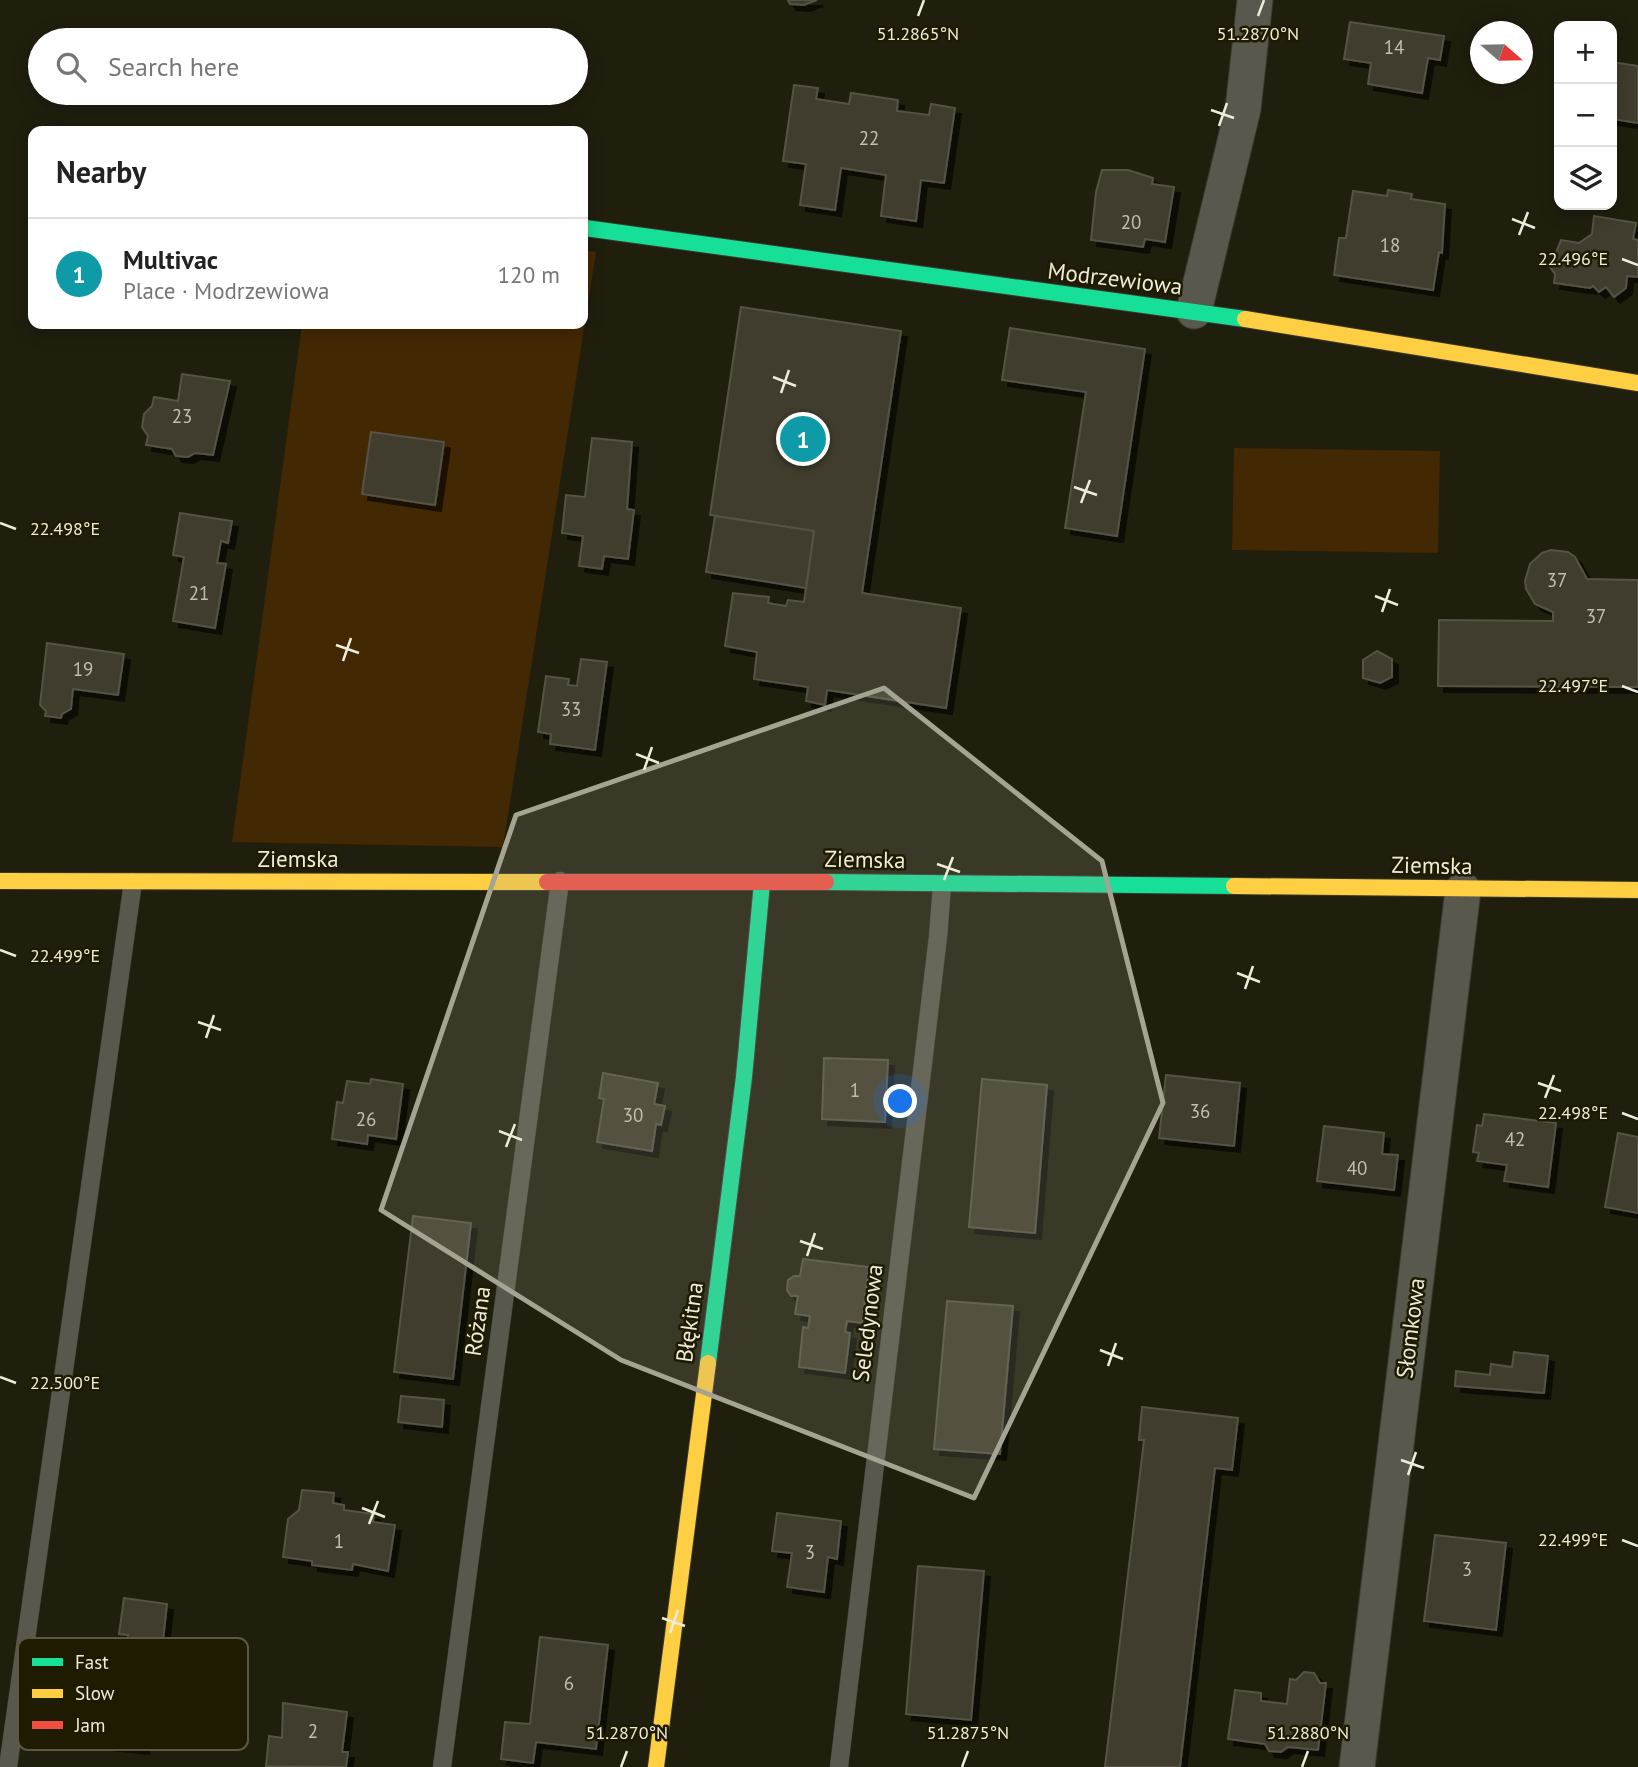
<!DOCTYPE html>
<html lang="en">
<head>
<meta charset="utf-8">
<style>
  body { margin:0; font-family:"PT Sans",sans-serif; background:#f2f2f2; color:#222 }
  .controls { position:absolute; right:21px; top:21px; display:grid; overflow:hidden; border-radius:14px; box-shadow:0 4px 18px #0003 }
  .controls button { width:63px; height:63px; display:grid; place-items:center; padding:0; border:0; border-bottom:2px solid #e0e0e0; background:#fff; color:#222; font:35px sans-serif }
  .compass { position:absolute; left:1470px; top:21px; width:63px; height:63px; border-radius:50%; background:#fff; box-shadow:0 4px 18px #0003; rotate:110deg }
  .you { position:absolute; left:901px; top:1102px; width:24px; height:24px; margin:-18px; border:5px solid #fff; border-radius:50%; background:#1a73e8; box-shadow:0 0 0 10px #1a73e833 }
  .badge { display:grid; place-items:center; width:46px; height:46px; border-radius:50%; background:#5d5c54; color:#fff; font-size:23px; font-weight:700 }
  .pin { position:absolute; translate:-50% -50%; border:4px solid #fff; box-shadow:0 2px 7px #0006 }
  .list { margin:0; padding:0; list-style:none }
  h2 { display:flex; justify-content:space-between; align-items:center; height:91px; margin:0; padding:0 28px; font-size:30px }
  h2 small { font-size:23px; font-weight:400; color:#767676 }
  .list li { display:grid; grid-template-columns:46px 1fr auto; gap:21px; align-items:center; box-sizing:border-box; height:112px; padding:0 28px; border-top:2px solid #e0e0e0 }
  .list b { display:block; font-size:26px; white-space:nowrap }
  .list p { margin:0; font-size:23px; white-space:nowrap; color:#767676 }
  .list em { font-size:23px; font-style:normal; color:#767676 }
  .icon { flex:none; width:38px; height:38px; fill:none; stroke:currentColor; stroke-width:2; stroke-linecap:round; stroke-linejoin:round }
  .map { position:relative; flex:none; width:1638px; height:1767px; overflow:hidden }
  .search { position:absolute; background:#fff; box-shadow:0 4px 18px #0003; left:28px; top:28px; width:560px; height:77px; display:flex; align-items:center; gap:18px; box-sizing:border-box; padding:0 24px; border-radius:38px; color:#767676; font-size:26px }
  .panel { position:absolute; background:#fff; box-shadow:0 4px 18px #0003; left:28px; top:126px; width:560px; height:203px; border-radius:14px }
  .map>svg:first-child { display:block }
</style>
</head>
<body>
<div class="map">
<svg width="1638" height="1767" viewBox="0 0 1638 1767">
  <defs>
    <filter id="shadow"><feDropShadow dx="6" dy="6" stdDeviation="0" flood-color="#0009"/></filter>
  </defs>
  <rect width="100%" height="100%" fill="#201e0d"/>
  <!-- green -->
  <g fill="#432804">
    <polygon points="583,250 596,252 503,847 232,842 302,324 583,324"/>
    <polygon points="1234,448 1440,451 1438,553 1232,550"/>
  </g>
  <!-- building -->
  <g fill="#403c2f" stroke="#565245" stroke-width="2" filter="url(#shadow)">
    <polygon points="788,0 817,0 804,5 790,4"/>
    <polygon points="1350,22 1444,36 1440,60 1428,58 1422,93 1368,84 1371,63 1344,59"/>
    <polygon points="1612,62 1638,66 1638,123 1612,119"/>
    <polygon points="794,85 818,88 816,99 849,104 851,93 898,100 897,111 929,115 931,104 955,108 944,183 921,180 916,221 881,216 886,175 841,168 835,210 800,205 806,164 783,161"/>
    <polygon points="1102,170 1128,170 1153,178 1152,184 1174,187 1165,242 1145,239 1143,247 1091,240 1096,192"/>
    <polygon points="1388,190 1412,194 1411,199 1445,204 1442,253 1439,252 1433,290 1334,275 1339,238 1346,238 1353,191 1387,196"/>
    <polygon points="1594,216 1636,223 1633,239 1638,240 1638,277 1627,276 1626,288 1614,297 1606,287 1599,292 1593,286 1590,288 1554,283 1555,274 1550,267 1561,240 1579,243 1592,234"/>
    <polygon points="741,307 901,331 862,593 961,608 946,708 827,690 825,705 806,701 808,687 754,679 757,652 725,646 733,593 769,597 768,603 786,606 788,600 804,602 814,531 710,515"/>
    <polygon points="1010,328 1145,349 1117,536 1065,528 1086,392 1002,380"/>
    <polygon points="182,374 230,381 213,455 195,453 188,457 176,456 172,449 146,445 148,436 142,427 144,414 152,406 154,397 178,401"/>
    <polygon points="371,432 444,442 435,505 362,494"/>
    <polygon points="592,438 632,442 627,509 634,510 628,559 604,556 602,569 579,566 583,536 562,533 566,495 585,497"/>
    <polygon points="180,513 232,521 228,543 221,541 217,563 226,564 215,628 173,621 184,557 173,555"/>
    <polygon points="715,516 814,531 806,588 706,572"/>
    <polygon points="1551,550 1568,552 1575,557 1587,579 1638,580 1638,687 1438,686 1439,620 1553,621 1553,612 1535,604 1526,589 1525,581 1530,564 1542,553"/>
    <polygon points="47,643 124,654 118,695 73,689 71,709 62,714 61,718 45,716 46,711 40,705"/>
    <polygon points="1377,651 1392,659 1392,677 1380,683 1363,678 1363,660"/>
    <polygon points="581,659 607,662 595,750 550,744 551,734 538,732 546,676 569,679 568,685 577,686"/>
    <polygon points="824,1058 888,1060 885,1122 822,1119"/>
    <polygon points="603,1073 658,1083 654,1104 665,1106 661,1125 656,1124 652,1151 597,1142 604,1099 599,1098"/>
    <polygon points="1166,1075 1240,1083 1234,1146 1159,1138"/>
    <polygon points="371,1079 403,1084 396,1139 368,1135 367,1144 332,1139 337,1102 343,1103 347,1081 370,1084"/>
    <polygon points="982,1079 1047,1085 1035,1233 969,1227"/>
    <polygon points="1484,1114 1556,1123 1548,1187 1504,1181 1507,1165 1477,1161 1479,1153 1473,1152 1477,1125 1482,1126"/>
    <polygon points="1324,1126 1384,1133 1382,1154 1398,1155 1394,1190 1317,1181"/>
    <polygon points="1618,1133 1638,1137 1638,1213 1605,1207"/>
    <polygon points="413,1216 471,1223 453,1379 394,1372"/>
    <polygon points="803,1259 869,1267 862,1323 847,1321 845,1332 850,1333 845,1373 799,1367 803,1327 808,1328 810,1316 795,1314 798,1296 791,1296 787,1290 788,1280 794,1276 800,1276"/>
    <polygon points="947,1301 1013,1306 1000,1454 934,1449"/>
    <polygon points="1514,1352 1548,1356 1544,1393 1455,1386 1456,1371 1490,1375 1491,1364 1512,1367"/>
    <polygon points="401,1396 444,1400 442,1427 398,1422"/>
    <polygon points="1142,1407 1238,1418 1232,1470 1215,1468 1180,1767 1105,1767 1144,1440 1139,1440"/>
    <polygon points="302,1490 334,1493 333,1503 344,1505 344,1510 374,1514 373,1522 395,1525 388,1571 353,1564 352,1570 312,1565 312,1561 283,1557 288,1519 299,1510"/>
    <polygon points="777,1513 841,1521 837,1559 828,1557 824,1592 787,1587 792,1553 772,1551"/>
    <polygon points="1435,1535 1506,1543 1496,1630 1424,1621"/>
    <polygon points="918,1566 984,1571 971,1720 906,1714"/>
    <polygon points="124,1598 167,1604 163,1640 154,1638 151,1665 154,1665 143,1748 107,1744 108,1735 86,1732 90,1702 79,1687 89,1678 91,1657 125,1661 128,1635 119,1634"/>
    <polygon points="540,1637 608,1645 596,1749 536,1742 533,1763 501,1759 505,1722 530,1724"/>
    <polygon points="1304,1672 1314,1673 1320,1683 1326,1683 1318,1750 1288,1747 1281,1752 1269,1751 1265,1744 1228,1739 1235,1690 1261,1693 1261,1701 1287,1704 1290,1679 1296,1680"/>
    <polygon points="283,1703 347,1712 342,1752 348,1752 346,1767 266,1766 269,1736 282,1738"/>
  </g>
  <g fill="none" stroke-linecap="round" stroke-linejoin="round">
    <defs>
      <g id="lane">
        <polyline points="8,1767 133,882"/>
        <polyline points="442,1767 560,881"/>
        <polyline points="839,1767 938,937 942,885"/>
      </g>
      <g id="street">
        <polyline points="1194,311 1243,109 1255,0"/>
        <polyline points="1357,1767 1463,890"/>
      </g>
      <g id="fast">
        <polyline points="585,228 1245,319"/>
        <polyline points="826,882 1234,886"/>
        <polyline points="708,1363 744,1077 762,883"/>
      </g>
      <g id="slow">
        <polyline points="1245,319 1638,383"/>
        <polyline points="0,881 547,882"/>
        <polyline points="1234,886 1638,890"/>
        <polyline points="656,1767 708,1363"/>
      </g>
      <polyline id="jam" points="547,882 826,882"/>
    </defs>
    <!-- lane casing -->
    <use href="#lane" stroke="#3b3a2e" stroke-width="19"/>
    <!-- street casing -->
    <use href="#street" stroke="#3b3a2e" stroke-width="37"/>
    <!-- fast casing -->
    <use href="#fast" stroke="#3b3a2e" stroke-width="18"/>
    <!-- slow casing -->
    <use href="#slow" stroke="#3b3a2e" stroke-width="18"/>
    <!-- jam casing -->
    <use href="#jam" stroke="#3b3a2e" stroke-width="18"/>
    <!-- lane -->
    <use href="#lane" stroke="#59584c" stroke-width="18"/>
    <!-- street -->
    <use href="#street" stroke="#59584c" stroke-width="35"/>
    <!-- fast -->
    <use href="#fast" stroke="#16e098" stroke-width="16"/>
    <!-- slow -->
    <use href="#slow" stroke="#ffcf43" stroke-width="16"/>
    <!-- jam -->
    <use href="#jam" stroke="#f24e42" stroke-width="16"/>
  </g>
  <!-- marked area -->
  <path fill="#a5a392" fill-opacity="0.2" stroke="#a5a392" stroke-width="5" stroke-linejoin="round" d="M884,688L1102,861L1163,1103L974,1498L621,1360L381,1210L516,815Z"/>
  <!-- ticks -->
  <path fill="none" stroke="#edebd9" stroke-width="2.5" d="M918,16L924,0M1258,16L1264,0M1211,110L1234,118M1219,126L1227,103M1512,219L1535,228M1519,235L1528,212M1622,259L1638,265M773,377L796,386M781,393L789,370M1074,487L1097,495M1081,503L1090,480M0,523L16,529M1375,596L1398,605M1382,612L1390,589M336,645L359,653M343,661L351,638M1622,686L1638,692M636,754L659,763M644,770L652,747M937,864L960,872M944,880L953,857M0,950L16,956M1237,973L1260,982M1245,989L1253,966M198,1022L221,1030M206,1038L214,1015M1538,1083L1561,1091M1545,1098L1554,1075M1622,1113L1638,1119M499,1131L522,1140M506,1147L515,1124M800,1241L823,1249M807,1256L815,1233M1100,1350L1123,1359M1108,1366L1116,1343M0,1377L16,1383M1401,1460L1424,1468M1408,1475L1416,1452M362,1508L385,1517M369,1524L378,1501M1622,1540L1638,1546M662,1618L685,1626M670,1633L678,1610M621,1767L627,1751M962,1767L968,1751M1302,1767L1308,1751"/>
  <g text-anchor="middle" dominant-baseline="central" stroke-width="5" stroke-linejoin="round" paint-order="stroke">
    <!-- number labels -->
    <g font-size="19" fill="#c2bfae">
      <text x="1394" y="47">14</text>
      <text x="869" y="138">22</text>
      <text x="1131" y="222">20</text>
      <text x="1390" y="245">18</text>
      <text x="182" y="416">23</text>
      <text x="1557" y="580">37</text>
      <text x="199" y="593">21</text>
      <text x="1596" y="616">37</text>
      <text x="83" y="669">19</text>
      <text x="571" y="709">33</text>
      <text x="855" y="1090">1</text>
      <text x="1200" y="1111">36</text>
      <text x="633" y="1115">30</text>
      <text x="366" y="1119">26</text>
      <text x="1515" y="1139">42</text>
      <text x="1357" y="1168">40</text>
      <text x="339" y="1541">1</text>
      <text x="810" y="1552">3</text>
      <text x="1467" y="1569">3</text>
      <text x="569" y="1683">6</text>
      <text x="313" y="1731">2</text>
    </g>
    <!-- street labels -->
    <g font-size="23" fill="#edebd9" stroke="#1e1b00">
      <text transform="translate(1115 278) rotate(7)">Modrzewiowa</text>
      <text x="298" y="858">Ziemska</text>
      <text transform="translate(865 859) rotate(1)">Ziemska</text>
      <text transform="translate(1432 865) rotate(1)">Ziemska</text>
      <text transform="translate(477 1321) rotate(-82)">Różana</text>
      <text transform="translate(689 1322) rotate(-82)">Błękitna</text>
      <text transform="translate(867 1323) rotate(-83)">Seledynowa</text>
      <text transform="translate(1410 1328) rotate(-83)">Słomkowa</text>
    </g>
  </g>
  <!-- legend -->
  <rect x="18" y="1638" width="230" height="112" rx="10" fill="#1e1b00" stroke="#5c5941" stroke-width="2"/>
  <rect x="32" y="1658" width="31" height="8" fill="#16e098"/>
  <rect x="32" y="1689" width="31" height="9" fill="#ffcf43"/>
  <rect x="32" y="1721" width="31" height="8" fill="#f24e42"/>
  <g font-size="19" fill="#edebd9">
    <text x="75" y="1669">Fast</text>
    <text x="75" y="1700">Slow</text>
    <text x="75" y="1732">Jam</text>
  </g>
  <g font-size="18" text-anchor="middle" fill="#edebd9" stroke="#1e1b00" stroke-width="5" stroke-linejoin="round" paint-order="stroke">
    <text x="918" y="40">51.2865°N</text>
    <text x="1258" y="40">51.2870°N</text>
    <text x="1573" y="265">22.496°E</text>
    <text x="65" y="535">22.498°E</text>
    <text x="1573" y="692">22.497°E</text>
    <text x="65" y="962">22.499°E</text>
    <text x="1573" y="1119">22.498°E</text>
    <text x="65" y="1389">22.500°E</text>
    <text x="1573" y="1546">22.499°E</text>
    <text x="627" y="1739">51.2870°N</text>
    <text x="968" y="1739">51.2875°N</text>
    <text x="1308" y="1739">51.2880°N</text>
  </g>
</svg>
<div class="controls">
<button>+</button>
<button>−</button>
<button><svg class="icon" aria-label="layers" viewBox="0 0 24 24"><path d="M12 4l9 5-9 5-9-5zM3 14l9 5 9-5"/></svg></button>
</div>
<svg class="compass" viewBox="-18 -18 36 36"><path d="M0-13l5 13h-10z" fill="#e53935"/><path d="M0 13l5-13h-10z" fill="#767676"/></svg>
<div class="you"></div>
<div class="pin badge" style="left:803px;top:439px;background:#0f9aa8">1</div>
<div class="search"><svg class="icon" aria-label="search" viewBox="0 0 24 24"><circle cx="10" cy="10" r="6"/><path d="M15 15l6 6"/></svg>Search here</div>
<section class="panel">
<h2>Nearby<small></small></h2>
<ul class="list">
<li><span class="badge" style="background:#0f9aa8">1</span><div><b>Multivac</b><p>Place · Modrzewiowa</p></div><em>120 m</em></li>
</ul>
</section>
</div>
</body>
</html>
